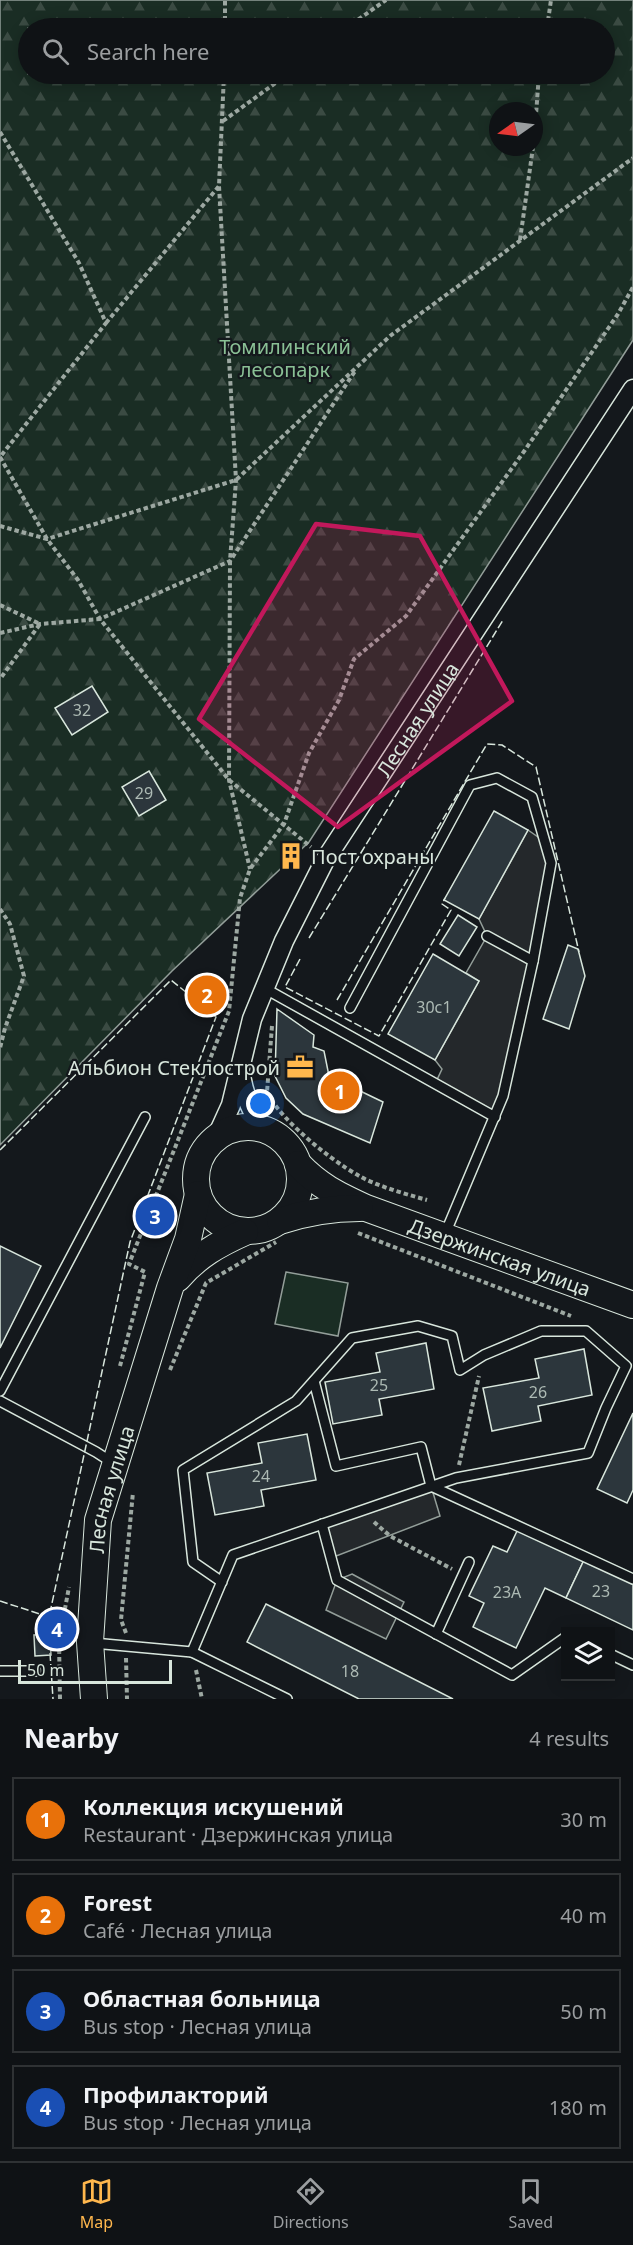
<!DOCTYPE html>
<html lang="en">
<head>
<meta charset="utf-8">
<style>
  body { margin:0; font-family:"Noto Sans",sans-serif; background:#181b1e; color:#f1f3f6 }
  .controls { position:absolute; right:18px; bottom:18px; display:grid; overflow:hidden; border-radius:0px; box-shadow:0 3px 15px #0003 }
  .controls button { width:54px; height:54px; display:grid; place-items:center; padding:0; border:0; border-bottom:2px solid #2f3234; background:#0f1215; color:#f1f3f6; font:30px sans-serif }
  .compass { position:absolute; left:489px; top:102px; width:54px; height:54px; border-radius:50%; background:#0f1215; box-shadow:0 3px 15px #0003; rotate:256deg }
  .scale { position:absolute; left:18px; bottom:15px; width:154px; box-sizing:border-box; padding-left:6px; border:3px solid #d8e6dc; border-top:0; font-size:16px; line-height:21px; white-space:nowrap; color:#d8e6dc; -webkit-text-stroke:4px #14181c; paint-order:stroke }
  .you { position:absolute; left:261px; top:1104px; width:21px; height:21px; margin:-15px; border:4px solid #fff; border-radius:50%; background:#1a73e8; box-shadow:0 0 0 9px #1a73e833 }
  .badge { display:grid; place-items:center; width:39px; height:39px; border-radius:50%; background:#ffb74d; color:#fff; font-size:20px; font-weight:700 }
  .pin { position:absolute; translate:-50% -50%; border:3px solid #fff; box-shadow:0 2px 6px #0006 }
  .list { margin:0; padding:0; list-style:none }
  h2 { display:flex; justify-content:space-between; align-items:center; height:78px; margin:0; padding:0 24px; font-size:26px }
  h2 small { font-size:20px; font-weight:400; color:#9b9ea0 }
  .list li { display:grid; grid-template-columns:39px 1fr auto; gap:18px; align-items:center; box-sizing:border-box; height:84px; margin:0 12px 12px; padding:0 12px; border:2px solid #2f3234; border-radius:0px }
  .list b { display:block; font-size:22px; white-space:nowrap }
  .list p { margin:0; font-size:20px; white-space:nowrap; color:#9b9ea0 }
  .list em { font-size:20px; font-style:normal; color:#9b9ea0 }
  .icon { flex:none; width:33px; height:33px; fill:none; stroke:currentColor; stroke-width:2; stroke-linecap:round; stroke-linejoin:round }
  .map { position:relative; flex:none; width:633px; height:1699px; overflow:hidden }
  .search { position:absolute; background:#0f1215; box-shadow:0 3px 15px #0003; left:18px; right:18px; top:18px; height:66px; display:flex; align-items:center; gap:15px; box-sizing:border-box; padding:0 21px; border-radius:33px; color:#9b9ea0; font-size:22px }
  .sheet { height:462px; background:#0f1215 }
  nav { display:flex; justify-content:space-around; align-items:center; box-sizing:border-box; height:84px; border-top:2px solid #2f3234; background:#0f1215; font-size:16px; color:#9b9ea0 }
  nav a { display:grid; justify-items:center; gap:3px }
  nav .on { color:#ffb74d }
  .map>svg:first-child { display:block }
</style>
</head>
<body>
<div class="map">
<svg width="633" height="1699" viewBox="0 0 633 1699">
  <defs>
    <pattern id="forest-firs" width="22" height="20" patternUnits="userSpaceOnUse" patternTransform="scale(1.5)"><rect width="22" height="20" fill="#1a2d24"/><path d="M5 1l3.5 6h-7zM16 11l3.5 6h-7z" fill="#3b4b43"/></pattern>
  </defs>
  <rect width="100%" height="100%" fill="#14181c"/>
  <!-- forest -->
  <path fill="url(#forest-firs)" stroke="#939e99" stroke-width="1.5" fill-rule="evenodd" d="M0,0H633V340L309,842L172,971L0,1145ZM28,28H604V74H28ZM498,111H534V147H498Z"/>
  <!-- pitch -->
  <polygon fill="#1a2d24" stroke="#939e99" stroke-width="1.5" points="286,1272 348,1283 338,1336 275,1324"/>
  <!-- parking -->
  <g fill="#24282b" stroke="#939e99" stroke-width="1.5">
    <polygon points="528,830 545,842 551,863 495,1117 435,1084 442,1069 435,1060 479,981 466,973 487,936 479,919"/>
    <polygon points="431,1486 440,1516 331,1558 322,1524"/>
    <polygon points="352,1574 404,1602 386,1639 326,1610 337,1580"/>
  </g>
  <!-- building -->
  <g fill="#2c363c" stroke="#d8e6dc" stroke-width="1.5">
    <polygon points="92,686 108,712 72,735 55,708"/>
    <polygon points="149,771 166,800 139,816 122,787"/>
    <polygon points="494,811 528,830 479,919 444,900"/>
    <polygon points="290,848 299,855 292,864 283,856"/>
    <polygon points="458,915 477,927 459,956 440,944"/>
    <polygon points="568,945 578,949 585,976 569,1029 543,1019"/>
    <polygon points="433,954 479,981 435,1060 388,1034"/>
    <polygon points="196,981 225,998 217,1014 187,997"/>
    <polygon points="277,1009 314,1035 313,1047 324,1051 329,1076 383,1102 370,1143 303,1114 286,1098 275,1076"/>
    <polygon points="0,1246 41,1266 0,1348"/>
    <polygon points="426,1343 434,1389 379,1399 382,1415 333,1424 325,1382 380,1372 376,1353"/>
    <polygon points="584,1349 592,1395 538,1406 541,1421 492,1431 483,1388 539,1378 535,1359"/>
    <polygon points="633,1413 633,1490 627,1503 597,1489"/>
    <polygon points="307,1434 316,1480 261,1490 264,1506 215,1515 207,1473 262,1463 258,1443"/>
    <polygon points="518,1529 584,1560 566,1598 545,1588 516,1648 473,1627 484,1603 469,1596 493,1546 507,1552"/>
    <polygon points="584,1560 633,1584 633,1630 566,1598"/>
    <polygon points="266,1604 453,1699 359,1699 247,1642"/>
    <polygon points="50,1634 51,1655 35,1656 34,1635"/>
  </g>
  <g fill="none" stroke-linecap="round" stroke-linejoin="round">
    <defs>
      <g id="lane">
        <polyline points="264,988 495,1117"/>
        <polyline points="350,1008 470,785 497,778 532,797 551,863 533,961"/>
        <polyline points="445,1234 503,1096 533,961 487,936"/>
        <polyline points="314,1381 336,1466 421,1447 431,1486 633,1579"/>
        <polyline points="0,1391 145,1117"/>
        <polyline points="0,1401 96,1452 113,1463"/>
        <polyline points="322,1524 337,1580 512,1675 566,1637"/>
        <polyline points="436,1634 469,1562"/>
        <polyline points="93,1643 192,1652 233,1555 456,1478 588,1453 606,1408 626,1366 586,1331 541,1331 484,1355 460,1370 452,1336 418,1326 352,1338 296,1401 183,1470 193,1562 222,1582"/>
        <polyline points="192,1652 287,1699"/>
        <polyline points="610,1654 633,1665"/>
        <polyline points="0,1671 36,1671"/>
      </g>
      <g id="street">
        <path d="M241,1076C245,1097 251,1112 264,1129"/>
        <path id="s1" d="M216,1138L231,1105L252,1019L284,941L325,860L633,389"/>
      </g>
      <g id="secondary">
        <circle cx="248" cy="1179" r="52"/>
        <path id="s2" d="M298,1164C320,1187 338,1195 366,1208L633,1305"/>
        <path d="M280,1221C307,1212 331,1208 360,1208"/>
        <path d="M178,1278C197,1256 218,1244 245,1232"/>
        <path id="s3" d="M94,1699L90,1642L98,1520L170,1288L188,1239L198,1194"/>
      </g>
    </defs>
    <!-- lane casing -->
    <use href="#lane" stroke="#d8e6dc" stroke-width="12"/>
    <!-- street casing -->
    <use href="#street" stroke="#d8e6dc" stroke-width="21"/>
    <!-- secondary casing -->
    <use href="#secondary" stroke="#d8e6dc" stroke-width="28"/>
    <!-- path -->
    <g stroke="#9da8a2" stroke-width="4" stroke-dasharray="4.5 3" stroke-linecap="butt">
      <polyline points="225,28 225,0"/>
      <polyline points="346,28 386,0"/>
      <polyline points="547,28 551,0"/>
      <polyline points="224,74 219,186 236,480 230,561 229,780 250,869"/>
      <polyline points="223,121 288,74"/>
      <polyline points="0,132 79,263 106,323 0,457"/>
      <polyline points="534,142 539,74"/>
      <polyline points="520,240 533,147"/>
      <polyline points="106,323 219,186"/>
      <polyline points="0,457 47,539 78,580 100,619 230,561 355,371"/>
      <polyline points="0,526 47,539 236,480 390,336 633,158"/>
      <polyline points="0,605 40,624 0,679"/>
      <polyline points="0,633 40,624 100,619 229,780 311,847"/>
      <polyline points="0,909 10,924 24,976 5,1028 0,1048"/>
      <path d="M272,1026L267,1092C280,1121 344,1172 374,1183C391,1190 409,1195 427,1200"/>
      <polyline points="358,1233 571,1316"/>
      <polyline points="120,1366 145,1272 129,1264 229,1011 240,898 250,869 284,824 309,753 339,700 354,659 406,616 525,450 618,314 633,287"/>
      <polyline points="170,1370 206,1283 276,1242"/>
      <polyline points="459,1465 479,1376"/>
      <polyline points="374,1522 390,1536 452,1569"/>
      <polyline points="126,1633 121,1620 133,1492"/>
      <polyline points="126,1658 127,1699"/>
      <polyline points="196,1670 202,1699"/>
      <polyline points="60,1699 59,1641 69,1587"/>
    </g>
    <!-- lane -->
    <use href="#lane" stroke="#14181c" stroke-width="9"/>
    <!-- street -->
    <use href="#street" stroke="#14181c" stroke-width="18"/>
    <!-- secondary -->
    <use href="#secondary" stroke="#14181c" stroke-width="26"/>
    <!-- fence -->
    <g stroke="#d8e6dc" stroke-width="1.5" stroke-dasharray="8 3" stroke-linecap="butt">
      <polyline points="309,938 503,620"/>
      <polyline points="300,959 285,987 379,1036 451,910 442,904 445,898"/>
      <polyline points="337,1000 487,744 502,745 536,767 579,952"/>
      <polyline points="0,1150 171,980 192,997"/>
      <polyline points="0,1601 49,1617 130,1242 216,1017 206,1008"/>
      <polyline points="48,1617 50,1638"/>
      <polyline points="50,1653 53,1699"/>
    </g>
  </g>
  <!-- marked area -->
  <path fill="#c2185b" fill-opacity="0.2" stroke="#c2185b" stroke-width="4.5" stroke-linejoin="round" d="M316,524L420,536L512,701L338,827L199,719Z"/>
  <!-- icons -->
  <defs>
    <symbol id="building-bare" viewBox="-9 -9 18 18"><path d="M-4-6H4V6H1V3H-1V6H-4ZM-2.5-4.3h1.7v1.8h-1.7ZM.8-4.3h1.7v1.8H.8ZM-2.5-1h1.7V.8h-1.7ZM.8-1h1.7V.8H.8Z" fill="#ffb74d" stroke="#14181c" stroke-width="2.5" paint-order="stroke"/></symbol>
    <symbol id="office-bare" viewBox="-9 -9 18 18"><path d="M-6-3h4V-5.5h4V-3h4V5H-6ZM-1-4.5V-3h2v-1.5ZM-6 0V1H6V0Z" fill="#ffb74d" stroke="#14181c" stroke-width="2.5" paint-order="stroke"/></symbol>
  </defs>
  <g fill-rule="evenodd">
    <use href="#building-bare" x="272" y="837" width="38" height="38"/>
    <use href="#office-bare" x="281" y="1048" width="38" height="38"/>
  </g>
  <g text-anchor="middle" dominant-baseline="central" stroke-width="4.5" stroke-linejoin="round" paint-order="stroke">
    <!-- number labels -->
    <g font-size="16" fill="#adbab4">
      <text x="82" y="710">32</text>
      <text x="144" y="793">29</text>
      <text x="434" y="1007">30с1</text>
      <text x="379" y="1385">25</text>
      <text x="538" y="1392">26</text>
      <text x="261" y="1476">24</text>
      <text x="601" y="1591">23</text>
      <text x="507" y="1592">23А</text>
      <text x="350" y="1671">18</text>
    </g>
    <!-- park labels -->
    <g font-size="20" fill="#8ac095" stroke="#14181c">
      <text x="285" y="346">Томилинский<tspan x="285" dy="23">лесопарк</tspan></text>
    </g>
    <!-- street labels -->
    <g font-size="20" fill="#d8e6dc" stroke="#14181c">
      <text stroke="none"><textPath href="#s1" startOffset="468">Лесная улица</textPath></text>
      <text stroke="none"><textPath href="#s2" startOffset="224">Дзержинская улица</textPath></text>
      <text stroke="none"><textPath href="#s3" startOffset="212">Лесная улица</textPath></text>
    </g>
    <!-- poi labels -->
    <g font-size="20" fill="#d8e6dc" stroke="#14181c" text-anchor="start">
      <text x="311" y="856">Пост охраны</text>
      <text x="280" y="1067" text-anchor="end">Альбион Стеклострой</text>
    </g>
  </g>
</svg>
<div class="controls">
<button><svg class="icon" aria-label="layers" viewBox="0 0 24 24"><path d="M12 4l9 5-9 5-9-5zM3 14l9 5 9-5"/></svg></button>
</div>
<svg class="compass" viewBox="-18 -18 36 36"><path d="M0-13l5 13h-10z" fill="#e53935"/><path d="M0 13l5-13h-10z" fill="#9b9ea0"/></svg>
<div class="scale">50 m</div>
<div class="you"></div>
<div class="pin badge" style="left:340px;top:1091px;background:#e8710a">1</div>
<div class="pin badge" style="left:207px;top:995px;background:#e8710a">2</div>
<div class="pin badge" style="left:155px;top:1216px;background:#1a4fb4">3</div>
<div class="pin badge" style="left:57px;top:1629px;background:#1a4fb4">4</div>
<div class="search"><svg class="icon" aria-label="search" viewBox="0 0 24 24"><circle cx="10" cy="10" r="6"/><path d="M15 15l6 6"/></svg>Search here</div>
</div>
<section class="sheet">
<h2>Nearby<small>4 results</small></h2>
<ul class="list">
<li><span class="badge" style="background:#e8710a">1</span><div><b>Коллекция искушений</b><p>Restaurant · Дзержинская улица</p></div><em>30 m</em></li>
<li><span class="badge" style="background:#e8710a">2</span><div><b>Forest</b><p>Café · Лесная улица</p></div><em>40 m</em></li>
<li><span class="badge" style="background:#1a4fb4">3</span><div><b>Областная больница</b><p>Bus stop · Лесная улица</p></div><em>50 m</em></li>
<li><span class="badge" style="background:#1a4fb4">4</span><div><b>Профилакторий</b><p>Bus stop · Лесная улица</p></div><em>180 m</em></li>
</ul>
</section>
<nav>
<a class="on"><svg class="icon" aria-label="map" viewBox="0 0 24 24"><path d="M3 6l6-2 6 2 6-2v14l-6 2-6-2-6 2zM9 4v14M15 6v14"/></svg>Map</a>
<a><svg class="icon" aria-label="directions" viewBox="0 0 24 24"><path d="M12 3l9 9-9 9-9-9zM9 14v-3h6M13 9l2 2-2 2"/></svg>Directions</a>
<a><svg class="icon" aria-label="saved" viewBox="0 0 24 24"><path d="M7 4h10v16l-5-4-5 4z"/></svg>Saved</a>
</nav>
</body>
</html>
